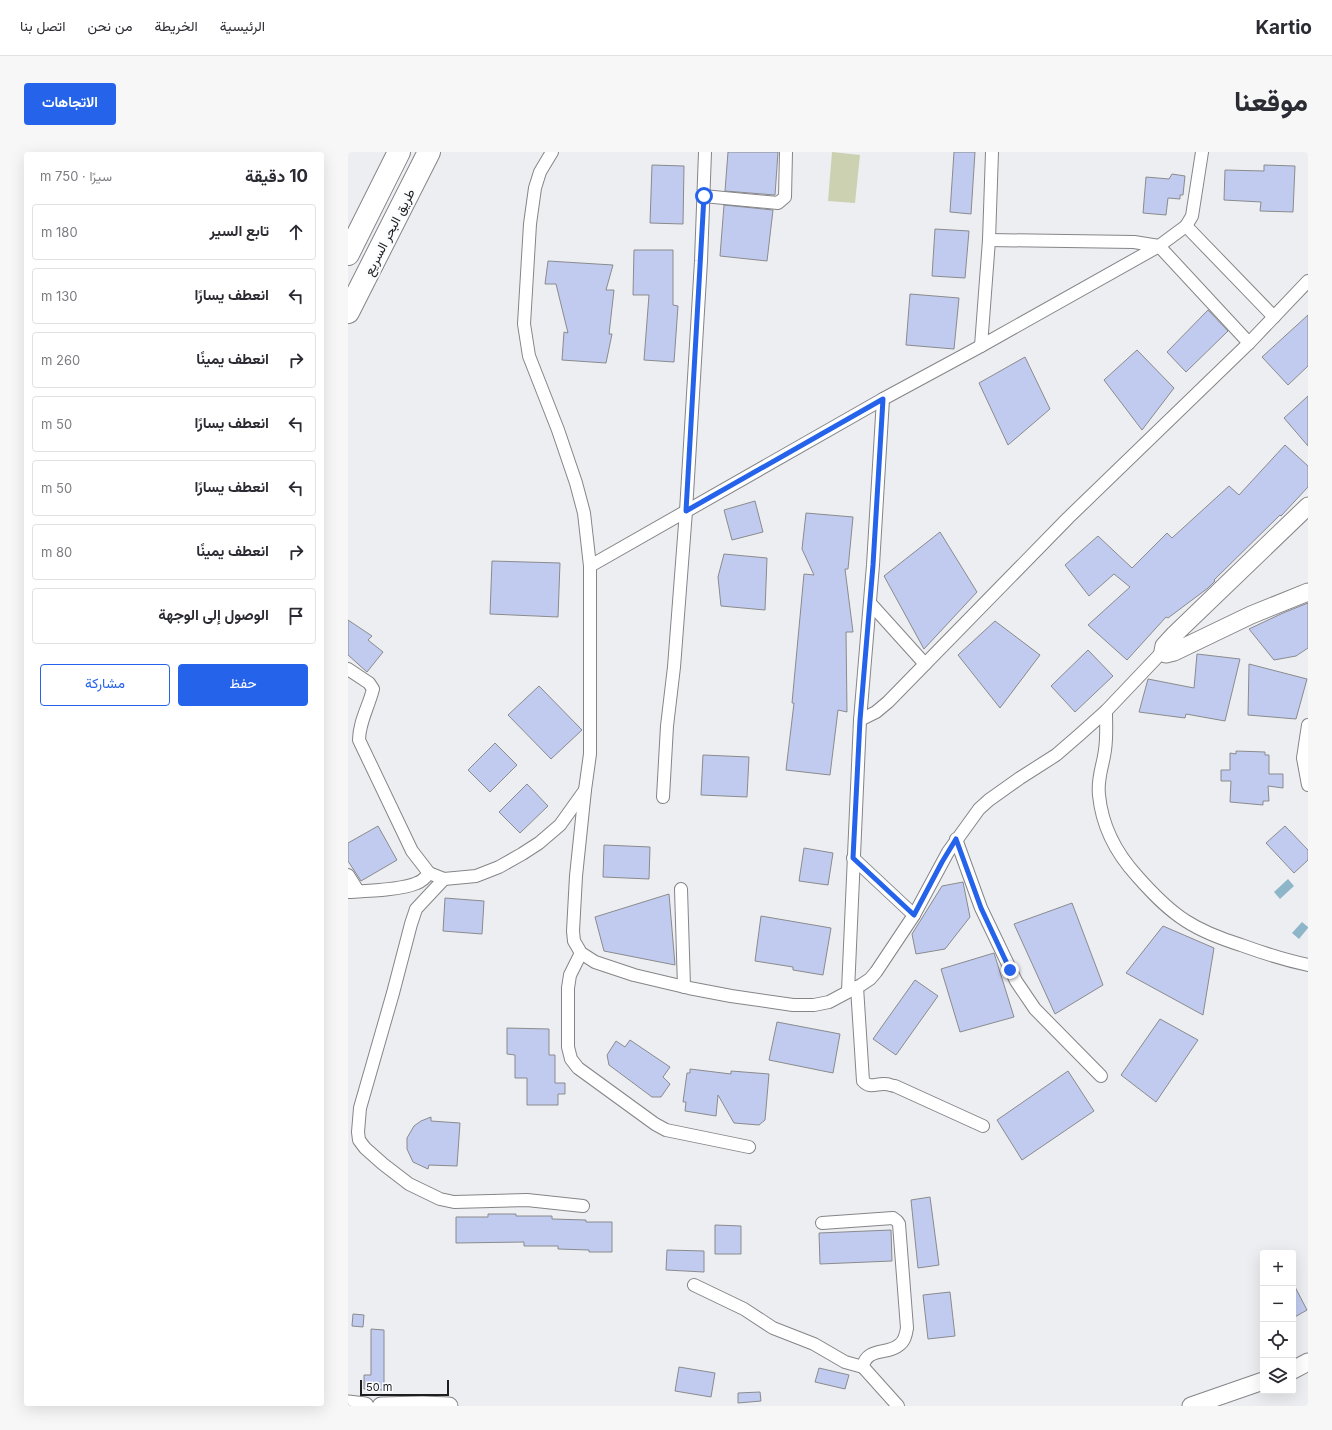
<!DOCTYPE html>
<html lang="ar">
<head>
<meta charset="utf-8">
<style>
  body { margin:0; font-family:Inter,Vazirmatn,sans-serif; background:#f7f7f7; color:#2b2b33; direction:rtl }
  .controls { position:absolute; right:12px; bottom:12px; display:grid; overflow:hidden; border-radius:4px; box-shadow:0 4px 16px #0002 }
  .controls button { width:36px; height:36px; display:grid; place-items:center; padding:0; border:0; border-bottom:1px solid #e1e1e2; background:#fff; color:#2b2b33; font:20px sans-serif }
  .scale { position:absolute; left:12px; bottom:10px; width:89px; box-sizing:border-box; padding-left:4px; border:2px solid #1e1e1f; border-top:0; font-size:11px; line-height:14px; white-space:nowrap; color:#1e1e1f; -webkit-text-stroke:3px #fbfcfe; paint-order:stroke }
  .stop { position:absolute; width:12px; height:12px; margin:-9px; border:3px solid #2563eb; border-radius:50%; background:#fff }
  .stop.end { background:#2563eb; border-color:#fff; box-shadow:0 1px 4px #0008 }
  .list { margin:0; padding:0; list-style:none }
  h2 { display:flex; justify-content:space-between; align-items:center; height:52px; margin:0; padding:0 16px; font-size:17px }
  h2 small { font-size:13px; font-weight:400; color:#7c7c81 }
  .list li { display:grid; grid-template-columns:26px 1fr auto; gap:12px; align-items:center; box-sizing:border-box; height:56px; margin:0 8px 8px; padding:0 8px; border:1px solid #e1e1e2; border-radius:4px }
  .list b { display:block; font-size:15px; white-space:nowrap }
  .list em { font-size:13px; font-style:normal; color:#7c7c81 }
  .actions { display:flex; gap:8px; padding:12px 16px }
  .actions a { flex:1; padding:9px 0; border:1px solid #2563eb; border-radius:4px; text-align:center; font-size:14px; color:#2563eb }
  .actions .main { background:#2563eb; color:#fff }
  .icon { flex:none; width:22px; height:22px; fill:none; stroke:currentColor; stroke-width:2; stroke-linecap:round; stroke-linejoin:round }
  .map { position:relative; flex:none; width:960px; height:1254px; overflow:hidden; direction:ltr; border-radius:4px }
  header { display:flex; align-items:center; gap:24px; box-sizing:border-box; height:56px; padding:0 20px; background:#fff; border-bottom:1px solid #e1e1e2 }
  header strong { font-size:19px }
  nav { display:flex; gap:22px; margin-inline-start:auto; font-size:14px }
  .intro { display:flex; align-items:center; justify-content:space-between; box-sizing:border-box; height:96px; padding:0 24px }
  h1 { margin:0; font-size:28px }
  .button { padding:10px 18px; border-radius:4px; background:#2563eb; color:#fff; font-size:14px; font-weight:700 }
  main { display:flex; gap:24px; padding:0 24px }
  aside { flex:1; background:#fff; border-radius:4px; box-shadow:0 4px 16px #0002 }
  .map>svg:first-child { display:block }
</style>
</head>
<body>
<header>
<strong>Kartio</strong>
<nav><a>الرئيسية</a><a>الخريطة</a><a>من نحن</a><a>اتصل بنا</a></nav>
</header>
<div class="intro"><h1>موقعنا</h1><a class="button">الاتجاهات</a></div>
<main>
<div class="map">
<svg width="960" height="1254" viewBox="0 0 960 1254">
  <rect width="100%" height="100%" fill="#edeef1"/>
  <!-- green -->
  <polygon fill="#ccd1b1" points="484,0 512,3 507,51 480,49"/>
  <!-- water -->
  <g fill="#8db7c9">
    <polygon points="940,727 946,734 932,747 926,740"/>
    <polygon points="954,770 960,775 960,776 951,787 944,781"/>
  </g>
  <!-- building -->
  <g fill="#c1cbef" stroke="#8a8b8d">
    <polygon points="380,0 430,0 427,43 377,39"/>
    <polygon points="606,0 627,0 623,62 602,60"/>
    <polygon points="304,13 336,14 335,72 302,71"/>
    <polygon points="916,13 947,14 945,60 912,59 913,50 876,48 877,18 916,19"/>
    <polygon points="824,22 837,24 835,43 832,43 832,47 820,46 818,63 795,61 798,25 821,27"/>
    <polygon points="376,53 425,58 419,109 372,104"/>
    <polygon points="587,77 621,79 617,126 584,124"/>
    <polygon points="286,98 325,98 325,153 330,154 326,210 296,208 301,143 285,143"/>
    <polygon points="200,109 265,113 258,138 266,138 261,182 264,182 258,211 214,208 216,180 220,181 208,132 197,132"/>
    <polygon points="562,142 611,146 606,197 558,193"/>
    <polygon points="860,158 880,179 838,220 819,200"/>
    <polygon points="960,163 960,214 940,233 914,205"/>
    <polygon points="789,198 826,236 794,278 756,228"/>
    <polygon points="677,205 702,257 660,293 631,231"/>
    <polygon points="960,244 960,294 936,266"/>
    <polygon points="937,293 960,314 960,335 933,364 932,363 866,428 867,429 860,436 820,466 818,465 779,508 740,473 782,435 766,422 741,444 717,413 750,384 784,416 819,381 824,386 881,334 891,343"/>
    <polygon points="407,349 415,380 384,388 376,358"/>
    <polygon points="458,361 505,365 500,417 497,417 505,480 498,480 499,560 490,558 482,623 438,618 446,551 444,551 456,422 466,423 454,397"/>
    <polygon points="592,380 629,440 576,497 536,424"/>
    <polygon points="376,402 419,406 417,458 373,454 370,425"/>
    <polygon points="144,409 212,411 210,465 142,462"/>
    <polygon points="960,451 960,496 948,504 926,508 901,477 935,461"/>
    <polygon points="0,468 24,484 20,488 35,500 19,520 0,503"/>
    <polygon points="647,469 692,503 652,556 610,503"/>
    <polygon points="740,498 765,524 727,560 703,534"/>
    <polygon points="849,502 892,507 877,569 838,562 837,566 791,560 800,527 846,536"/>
    <polygon points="901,512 959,527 948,567 900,563"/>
    <polygon points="191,534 234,578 203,607 160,563"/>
    <polygon points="147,591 169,613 142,640 120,618"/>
    <polygon points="888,599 917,600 917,603 921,603 921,622 935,622 935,636 920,634 921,649 915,649 915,653 882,650 883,629 873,629 873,618 882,618 882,601 888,602"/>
    <polygon points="355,603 401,605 399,645 353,643"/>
    <polygon points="179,632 200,654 172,681 151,660"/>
    <polygon points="30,674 49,708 13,729 0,709 0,691"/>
    <polygon points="937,674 960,698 960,708 946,721 918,691"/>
    <polygon points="256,693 302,695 301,727 255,725"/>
    <polygon points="456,696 485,701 480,733 451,729"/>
    <polygon points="615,730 622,765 597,797 568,802 564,782 594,734"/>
    <polygon points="321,742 327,813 256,799 247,765"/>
    <polygon points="97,746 136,749 134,782 95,779"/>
    <polygon points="724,751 755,833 707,862 666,772"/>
    <polygon points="413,764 483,776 475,823 445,818 445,815 407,809"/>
    <polygon points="815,774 866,796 855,863 778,821"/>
    <polygon points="646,801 666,865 612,880 593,817"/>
    <polygon points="567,828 590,844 548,903 525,887"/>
    <polygon points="812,867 850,888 808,950 773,923"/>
    <polygon points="429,870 492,882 485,921 421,908"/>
    <polygon points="159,876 201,877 201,903 207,903 207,931 217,931 217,942 210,942 210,953 179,953 179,926 167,926 167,903 159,902"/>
    <polygon points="282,888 322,915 315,925 322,932 313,945 304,945 261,913 259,903 268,889 277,895"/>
    <polygon points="342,917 383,922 383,919 421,922 417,968 411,973 386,971 370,943 368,964 337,959 338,950 335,950 339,921 342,921"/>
    <polygon points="720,919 746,959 674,1008 649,968"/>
    <polygon points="83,965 83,969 112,971 109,1014 81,1013 80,1017 65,1010 59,997 59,986 66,974 73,969"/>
    <polygon points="582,1045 591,1113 570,1116 563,1048"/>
    <polygon points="140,1062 168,1062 168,1064 204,1064 204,1067 238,1068 238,1070 264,1070 264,1100 241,1100 241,1098 210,1097 210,1094 176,1094 176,1090 108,1091 108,1065 140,1065"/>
    <polygon points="367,1073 393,1074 393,1102 367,1102"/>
    <polygon points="543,1078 544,1109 472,1112 471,1081"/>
    <polygon points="319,1098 356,1099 356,1120 318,1118"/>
    <polygon points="945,1131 959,1158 945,1166"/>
    <polygon points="602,1140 607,1184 580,1187 575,1143"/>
    <polygon points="5,1162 16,1163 15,1175 4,1174"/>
    <polygon points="23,1177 36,1178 36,1238 16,1237 16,1223 23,1223"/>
    <polygon points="331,1215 367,1221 363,1245 327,1239"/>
    <polygon points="471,1216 501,1223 497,1237 467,1230"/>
    <polygon points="412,1240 413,1249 390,1251 390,1241"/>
  </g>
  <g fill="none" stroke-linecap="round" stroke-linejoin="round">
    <defs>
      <g id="street">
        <polyline points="204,0 192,20 187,36 182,72 176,172 181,204 210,278 228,331 236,361 242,414 242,602 237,638 228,724 225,779 226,789 233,801 247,810 286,823 341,836 383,844 445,853 466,853 481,850 513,833 522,827 528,820 566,763 600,700 631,657 641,648 672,626 708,603 730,584 758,559 815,499"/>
        <polyline points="355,44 430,51 437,45 438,0"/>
        <polyline points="838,74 926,165"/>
        <polyline points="641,88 786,90 811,94 901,191"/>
        <polyline points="633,194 641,88 644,0"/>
        <polyline points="242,414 535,247 633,194 811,94 838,74 844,64 854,0"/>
        <polyline points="522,451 577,512"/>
        <path d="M0,517L21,531L25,537C21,554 11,570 11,588L64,699L81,721L96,727L128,724L151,715L174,702L191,691L212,673L237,638"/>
        <path d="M758,559C758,572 759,585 757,598C755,614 749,626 751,643C754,674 768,701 789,724C804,741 819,757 838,769C855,780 874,787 893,793C915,801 937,808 960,813"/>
        <polyline points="512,568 525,413 535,247"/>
        <polyline points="960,573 955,606 960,633"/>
        <polyline points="315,645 319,574 326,515 338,359 353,109 357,0"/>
        <polyline points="608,687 633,756 668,829 687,857 753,924"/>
        <polyline points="505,706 566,763"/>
        <polyline points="0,723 10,739"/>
        <polyline points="96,727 68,757 63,772 45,841 12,956 10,980 11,988 17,996 35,1012 61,1032 92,1047 106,1050 179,1048 235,1054"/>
        <polyline points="333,737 336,835"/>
        <path d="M0,740C18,739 54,738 69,731C75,729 78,725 81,721"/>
        <polyline points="233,801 222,823 220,836 220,895 223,907 230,916 307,972 318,978 401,995"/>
        <path d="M509,835L515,929C522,937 529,931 537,932C541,932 544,934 547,934L635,974"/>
        <polyline points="500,839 512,568 528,560 540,550 720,366 901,191 960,129"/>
        <path d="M474,1071L545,1066L549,1069L551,1072L559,1176C558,1182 557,1189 551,1193C540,1203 518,1195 515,1215L550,1254"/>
        <polyline points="346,1133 396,1157 425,1176 466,1192 497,1210 515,1215"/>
      </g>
      <g id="secondary">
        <polyline points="960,354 827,482 816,494 815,499 818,502 826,500 903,463 960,440"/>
        <polyline points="945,1218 960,1210"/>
        <polyline points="0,1252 17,1254"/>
        <polyline points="33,1254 74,1253 101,1254"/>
        <polyline points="843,1254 915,1229"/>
      </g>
      <g id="highway">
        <polyline points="0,102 51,0"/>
        <polyline points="0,160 81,0"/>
      </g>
    </defs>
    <!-- street casing -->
    <use href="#street" stroke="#858588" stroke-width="14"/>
    <!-- secondary casing -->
    <use href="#secondary" stroke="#858588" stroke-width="19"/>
    <!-- highway casing -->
    <use href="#highway" stroke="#858588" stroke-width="24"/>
    <!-- street -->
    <use href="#street" stroke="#fff" stroke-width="12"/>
    <!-- secondary -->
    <use href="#secondary" stroke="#fff" stroke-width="17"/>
    <!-- highway -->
    <use href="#highway" stroke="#fff" stroke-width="22"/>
  </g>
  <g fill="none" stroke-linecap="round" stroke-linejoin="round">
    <!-- route -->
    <polyline stroke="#2563eb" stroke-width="5" points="356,44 338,359 535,247 525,413 512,568 505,706 566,763 594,710 608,687 633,756 662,818"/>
  </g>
  <g text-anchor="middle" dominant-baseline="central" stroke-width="4" stroke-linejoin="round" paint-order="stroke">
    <!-- street labels -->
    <g font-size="13" fill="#1e1e1f" stroke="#fbfcfe">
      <text transform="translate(41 80) rotate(-63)">طريق البحر السريع</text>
    </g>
  </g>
</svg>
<div class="controls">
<button>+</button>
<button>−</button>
<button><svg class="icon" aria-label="locate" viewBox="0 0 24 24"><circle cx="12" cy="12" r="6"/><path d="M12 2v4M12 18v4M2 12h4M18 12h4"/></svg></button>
<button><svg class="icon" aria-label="layers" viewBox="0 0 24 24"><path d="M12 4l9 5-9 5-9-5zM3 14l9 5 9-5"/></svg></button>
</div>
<div class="scale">50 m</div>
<div class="stop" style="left:356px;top:44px"></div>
<div class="stop end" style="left:662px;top:818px"></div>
</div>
<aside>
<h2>10 دقيقة<small>سيرًا · 750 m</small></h2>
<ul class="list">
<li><svg class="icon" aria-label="ahead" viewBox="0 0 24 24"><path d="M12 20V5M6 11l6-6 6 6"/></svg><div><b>تابع السير</b></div><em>180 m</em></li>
<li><svg class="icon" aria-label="left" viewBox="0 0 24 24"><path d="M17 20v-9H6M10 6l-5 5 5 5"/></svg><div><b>انعطف يسارًا</b></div><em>130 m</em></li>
<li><svg class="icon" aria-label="right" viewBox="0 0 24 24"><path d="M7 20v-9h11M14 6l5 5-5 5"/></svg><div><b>انعطف يمينًا</b></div><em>260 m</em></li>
<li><svg class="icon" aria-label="left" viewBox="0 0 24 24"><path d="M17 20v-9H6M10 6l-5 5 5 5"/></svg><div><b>انعطف يسارًا</b></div><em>50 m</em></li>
<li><svg class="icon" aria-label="left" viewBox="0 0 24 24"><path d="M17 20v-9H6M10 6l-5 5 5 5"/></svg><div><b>انعطف يسارًا</b></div><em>50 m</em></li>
<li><svg class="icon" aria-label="right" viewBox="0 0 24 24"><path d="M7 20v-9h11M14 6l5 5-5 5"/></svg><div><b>انعطف يمينًا</b></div><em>80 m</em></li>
<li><svg class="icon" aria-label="arrive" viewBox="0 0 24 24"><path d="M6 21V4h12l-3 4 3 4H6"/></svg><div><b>الوصول إلى الوجهة</b></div></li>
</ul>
<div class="actions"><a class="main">حفظ</a><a>مشاركة</a></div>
</aside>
</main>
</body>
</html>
